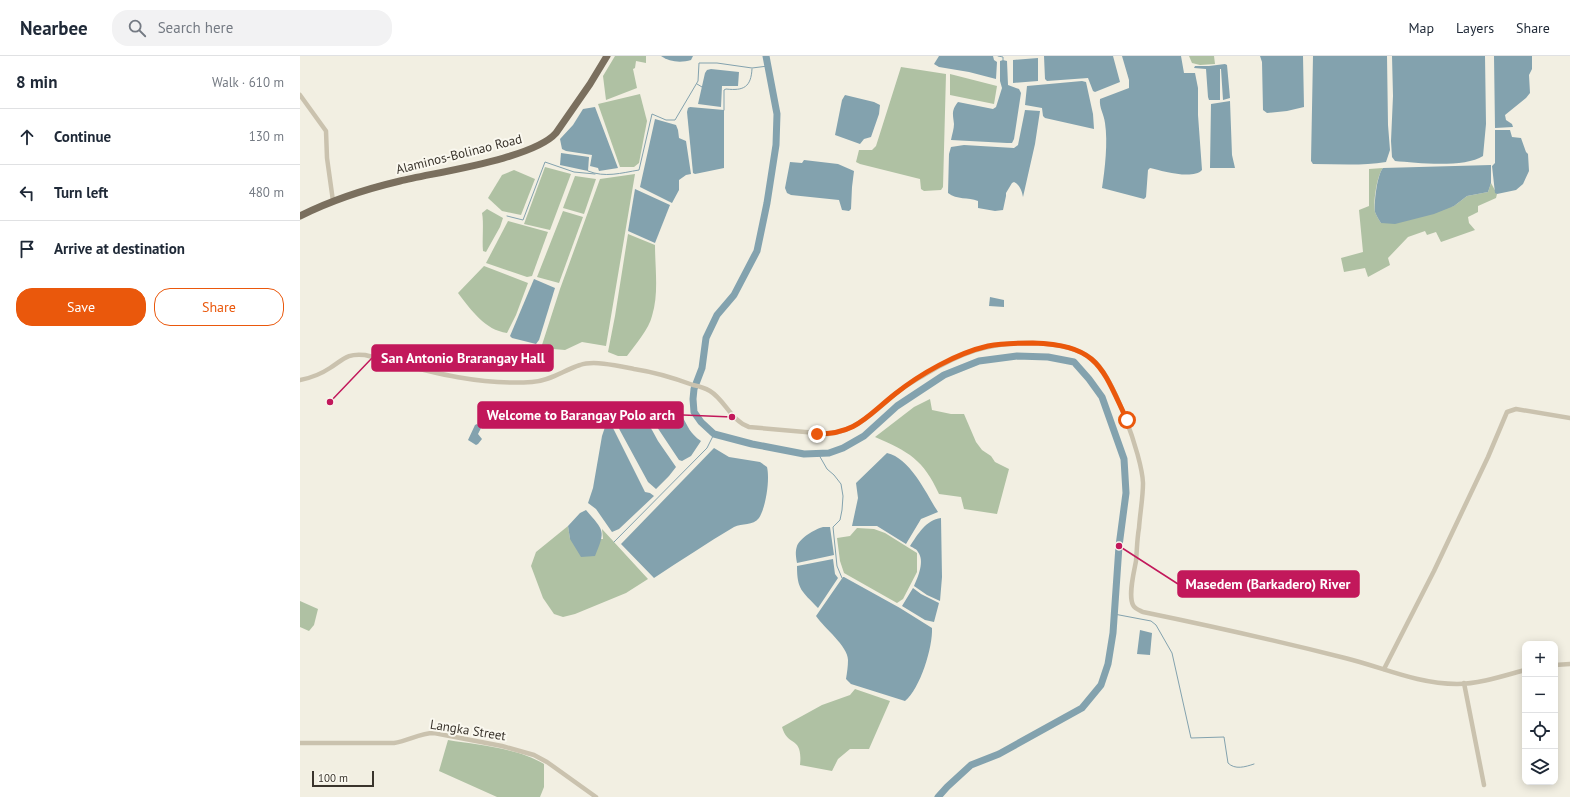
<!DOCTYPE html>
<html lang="en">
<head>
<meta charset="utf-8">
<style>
  body { margin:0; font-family:"PT Sans",sans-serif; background:#f2f2f3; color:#1f2937 }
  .controls { position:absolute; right:12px; bottom:12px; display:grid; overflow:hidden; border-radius:8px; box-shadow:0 2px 10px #0003 }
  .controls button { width:36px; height:36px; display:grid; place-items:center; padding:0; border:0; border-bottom:1px solid #e0e1e3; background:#fff; color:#1f2937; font:20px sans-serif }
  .scale { position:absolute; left:12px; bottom:10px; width:62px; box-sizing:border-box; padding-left:4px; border:2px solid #3a342c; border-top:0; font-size:11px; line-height:14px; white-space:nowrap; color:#3a342c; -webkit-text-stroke:3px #faf8ef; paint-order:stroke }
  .stop { position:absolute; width:12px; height:12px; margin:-9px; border:3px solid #ea580c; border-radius:50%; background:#fff }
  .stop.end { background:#ea580c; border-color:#fff; box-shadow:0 1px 4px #0008 }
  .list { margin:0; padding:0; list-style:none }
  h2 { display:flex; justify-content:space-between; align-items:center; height:52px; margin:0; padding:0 16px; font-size:17px }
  h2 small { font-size:13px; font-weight:400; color:#747a83 }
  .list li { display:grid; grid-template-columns:26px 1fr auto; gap:12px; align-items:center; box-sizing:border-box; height:56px; padding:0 16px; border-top:1px solid #e0e1e3 }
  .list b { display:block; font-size:15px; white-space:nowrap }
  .list em { font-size:13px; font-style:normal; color:#747a83 }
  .actions { display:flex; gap:8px; padding:12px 16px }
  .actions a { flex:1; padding:9px 0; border:1px solid #ea580c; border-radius:16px; text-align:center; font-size:14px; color:#ea580c }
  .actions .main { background:#ea580c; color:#fff }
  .icon { flex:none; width:22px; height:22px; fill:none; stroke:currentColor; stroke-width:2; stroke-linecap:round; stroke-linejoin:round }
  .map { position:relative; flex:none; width:1270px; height:741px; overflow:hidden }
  header { display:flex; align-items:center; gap:24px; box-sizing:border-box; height:56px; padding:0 20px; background:#fff; border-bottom:1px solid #e0e1e3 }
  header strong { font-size:19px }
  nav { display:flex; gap:22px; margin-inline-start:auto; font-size:14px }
  .search { width:280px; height:36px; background:#f2f2f3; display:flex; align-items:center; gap:10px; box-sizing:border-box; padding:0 14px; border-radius:16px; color:#747a83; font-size:15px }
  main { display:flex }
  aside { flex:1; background:#fff }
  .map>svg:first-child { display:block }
</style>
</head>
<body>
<header>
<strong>Nearbee</strong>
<div class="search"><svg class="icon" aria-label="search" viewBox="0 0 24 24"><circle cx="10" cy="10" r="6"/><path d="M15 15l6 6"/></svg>Search here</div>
<nav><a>Map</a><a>Layers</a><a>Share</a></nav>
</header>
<main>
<aside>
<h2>8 min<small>Walk · 610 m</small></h2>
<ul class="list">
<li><svg class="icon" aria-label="ahead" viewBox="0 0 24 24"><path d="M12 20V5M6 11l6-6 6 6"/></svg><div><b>Continue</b></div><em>130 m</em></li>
<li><svg class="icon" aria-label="left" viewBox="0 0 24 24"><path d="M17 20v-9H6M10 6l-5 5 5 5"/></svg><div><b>Turn left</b></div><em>480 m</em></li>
<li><svg class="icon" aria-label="arrive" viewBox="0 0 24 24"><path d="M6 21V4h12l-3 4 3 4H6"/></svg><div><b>Arrive at destination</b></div></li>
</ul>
<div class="actions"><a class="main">Save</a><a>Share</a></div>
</aside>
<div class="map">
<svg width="1270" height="741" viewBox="0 0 1270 741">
  <rect width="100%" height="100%" fill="#f2efe2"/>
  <!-- green -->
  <g fill="#afc1a3">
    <polygon points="315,0 346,0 346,7 336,5 335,12 333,13 337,32 306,44 303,20"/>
    <polygon points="889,0 914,0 915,8 900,9 892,7"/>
    <polygon points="601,11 646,18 643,131 641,134 624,135 621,133 620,123 560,108 556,106 559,94 572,94 576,90"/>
    <polygon points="650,18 697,30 694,48 650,39"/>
    <polygon points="340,38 347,65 339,107 334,111 320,111 298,48"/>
    <polygon points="245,111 271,118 250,174 224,168"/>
    <path d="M1083,112C1077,119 1073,146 1075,156C1076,159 1079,164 1081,167L1154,150L1167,140L1188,136L1191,127L1197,138L1196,142L1178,150V156L1168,161L1169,167L1175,174L1141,186L1136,176L1127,179L1125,175L1108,181L1088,202L1090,209L1068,221L1065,212L1044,216L1041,202L1063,196L1059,154L1069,150V113Z"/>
    <polygon points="214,114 235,123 221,159 202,155 188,142 202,119"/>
    <polygon points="335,118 306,290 282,286 265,294 241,292 260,233 300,123"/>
    <polygon points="275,120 296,123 284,158 263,152"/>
    <path d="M187,153L203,162L200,171L186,196L183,195C182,185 184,166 182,157Z"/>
    <polygon points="263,155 283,161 259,227 237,221"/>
    <polygon points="208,165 248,176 232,220 227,221 186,207"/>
    <path d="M328,178L355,189C355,212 359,238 352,260C349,273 335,289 327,300H318L308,296L315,260Z"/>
    <path d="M184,210L228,227L216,259L207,277C185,274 171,254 158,237Z"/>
    <path d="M630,343L632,354L651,358H664L676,386L682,394L691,400L695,406L709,413L697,458L664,453L661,441L639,438C623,403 609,396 575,381L614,351Z"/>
    <polygon points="268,470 270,483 303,483 302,473 348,523 326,537 275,558 263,561 254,558 243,542 231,510 236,496"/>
    <polygon points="557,472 574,473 585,477 617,497 617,516 603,543 597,547 544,517 540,505 537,482 550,480"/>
    <polygon points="0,545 18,553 14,569 9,575 0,571"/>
    <path d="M555,633L590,645L569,693H550L538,703L532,715L500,709C503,679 488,692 482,671L522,649L550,639Z"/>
    <path d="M148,684C178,689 218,692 244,708V731L240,741H197L139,715Z"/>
  </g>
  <!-- water -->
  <g fill="#83a2ae">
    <path d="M361,0H393L391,4C381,7 369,6 361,0Z"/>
    <polygon points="639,0 693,0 694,4 697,6 696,23 669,16 639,11 634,8"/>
    <polygon points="744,0 813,0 820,26 795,36 793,35 788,22 747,25 745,23"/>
    <path d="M822,0H881L884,17H895L898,32V59L902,114C893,124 862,115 850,112L848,114L846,141L844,143L802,132C805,113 808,86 805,67C804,58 799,52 800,43L829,32V24Z"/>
    <polygon points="960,0 1003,0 1004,51 987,55 967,57 963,54 962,6"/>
    <path d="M1013,0H1087L1088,69L1090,94L1086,106C1062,110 1037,108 1013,108L1011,105Z"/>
    <path d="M1092,0H1185L1186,68L1183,100C1165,112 1117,107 1095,105L1092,101L1091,85L1093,40Z"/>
    <polygon points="1194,0 1232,0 1232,13 1229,19 1230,37 1226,42 1205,59 1206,64 1212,68 1213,71 1195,72"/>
    <polygon points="738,2 738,25 713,27 713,4"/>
    <path d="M703,4L707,5L708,29L719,33L721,37L714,83L712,87H707L651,84C652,78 654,73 654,68C653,58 651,55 658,46L693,53L696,51L702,32L700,25V5Z"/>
    <polygon points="925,8 927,9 930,42 923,44 921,13 920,13 920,44 909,44 908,41 906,13 894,12 895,10 909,10"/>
    <polygon points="411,13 439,16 438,30 422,30 421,51 398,48 405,17 407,14"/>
    <polygon points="782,25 786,26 793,58 794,73 745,62 743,60 742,52 725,49 727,30"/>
    <polygon points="545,39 574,46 580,49 579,58 571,81 564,83 560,88 535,79 542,44"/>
    <polygon points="930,45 932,99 935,112 910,112 911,48"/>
    <polygon points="295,51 318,112 299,115 298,112 290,110 292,99 266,95 262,93 260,83 273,69 283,53"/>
    <polygon points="390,51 424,54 424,112 395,118 393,117 387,56 388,52"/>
    <path d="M725,54L740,55L735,88L723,141C722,135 720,129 714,126L712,127L706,137V140L703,154L695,155L678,152V145C668,141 657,144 648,137L649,98L651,91L664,89L714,92L718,89Z"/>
    <polygon points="355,63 376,69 378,74 379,82 386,85 391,118 386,119 379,124 379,134 372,147 340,131"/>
    <polygon points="1195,74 1210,74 1212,81 1221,82 1226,96 1228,98 1229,115 1223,128 1216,134 1197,138 1195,137 1192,110 1195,107"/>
    <polygon points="261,97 289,101 288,115 260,109"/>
    <polygon points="504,104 538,108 554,115 552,131 551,153 549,155 542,154 539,144 491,139 487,137 485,132 490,106 502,107"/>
    <path d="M1191,109V127L1188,136L1167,140L1154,150L1134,158L1095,168L1081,167C1079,164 1076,159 1075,156C1074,146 1077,119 1083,112Z"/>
    <polygon points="335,133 370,149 355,187 328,175"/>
    <polygon points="234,223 255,232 239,284 236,288 212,282 210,280"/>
    <polygon points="690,241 704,244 704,251 689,250"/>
    <path d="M354,352C392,350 378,370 401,385L391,400L382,405L379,404L351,362V355Z"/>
    <polygon points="335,355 339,356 352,374 358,385 376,411 369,420 356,433 348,426 317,369 316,362"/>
    <polygon points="177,368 181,372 178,378 182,383 178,388 176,389 168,384 175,369"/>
    <polygon points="309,370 313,372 345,436 350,437 354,440 319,473 312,476 296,453 288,447 293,432 302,380 305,371"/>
    <path d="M414,392L429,401L460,406L467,411C470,423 466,451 459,462C453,470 442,467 434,471C407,487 380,505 354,522L321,488Z"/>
    <path d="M587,397C610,402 626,437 638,456L621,463L606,488L577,470H552L558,442L556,427Z"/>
    <path d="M286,454C304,475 306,474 295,500L281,501L270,483L268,470L280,457Z"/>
    <path d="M641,462L642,521L640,545L627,539L614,530C618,521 625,505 618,496C617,493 613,492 610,490C618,478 626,464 641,462Z"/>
    <path d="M523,471H530L534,499L497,507C496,501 495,496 497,490C500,482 515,473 523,471Z"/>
    <path d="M533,503L535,518L538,522L518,552C502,535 497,534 497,510Z"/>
    <path d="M543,521H544L600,552L632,572C633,591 620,633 605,645L551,628L546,623C547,617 548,610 548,604C548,590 524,572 516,560Z"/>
    <polygon points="613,532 621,538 639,547 634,566 625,564 602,550"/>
    <polygon points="840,574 852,577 850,599 837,598"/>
  </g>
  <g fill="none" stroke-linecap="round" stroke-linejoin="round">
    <!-- stream -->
    <g stroke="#83a2ae" stroke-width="1">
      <polyline points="698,0 703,1 703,4"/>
      <polyline points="397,28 402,31"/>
      <path d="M424,54V34L426,33C444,35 451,31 452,13"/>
      <path d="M288,115C305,122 321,117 339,114L352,58L366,64H375L398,25L399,7H417L452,12L468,10"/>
      <polyline points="207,160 223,164 245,106 274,116 295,118"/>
      <polyline points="519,399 527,413 534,419 541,428 543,440 542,454 540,464 533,471 537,510 542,522"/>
      <polyline points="314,486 407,392 414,378"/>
      <path d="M814,558L851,565L856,569L872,597L891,682L924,681L928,707C935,714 945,711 954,708"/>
    </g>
    <!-- river -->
    <polyline stroke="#83a2ae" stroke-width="7" points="466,0 477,58 476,89 467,147 457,195 434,239 417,259 406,282 402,312 394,333 393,343 394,356 401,366 414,378 452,388 504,398 529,397 543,392 564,380 597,350 644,319 679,305 717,300 748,301 774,306 789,323 802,341 824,403 826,437 819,490 813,577 808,608 801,629 782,652 699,698 671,709 647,731 638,741"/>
    <!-- minor -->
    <g stroke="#cac2ae" stroke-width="4.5">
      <polyline points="0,39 26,75 27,102 33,145"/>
      <path d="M0,324C11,322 21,318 30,312C44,303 47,297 65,299C120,313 174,330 232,326C250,325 264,314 280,309C294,304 319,310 334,313C354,316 374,322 393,329C398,330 405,332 410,335C425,344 431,365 449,371L528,378C556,375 574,356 594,339C603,331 614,325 624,319C661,297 688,286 732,287C753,288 775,290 792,303C813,319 842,400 843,427C843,442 840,457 839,472C837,483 837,494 836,505C834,516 828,539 833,549C835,553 839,554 843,556C911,570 978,585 1045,602C1082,611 1117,628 1157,628C1179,628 1203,620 1225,614"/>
      <polyline points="1255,609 1270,608"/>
      <polyline points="1084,613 1134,515 1188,401 1207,356 1216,353 1270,362"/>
      <polyline points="1164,627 1184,729"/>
      <path d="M0,687H94C108,685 120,677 134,677L202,690L234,699L247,706L296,741"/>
    </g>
    <!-- primary -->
    <path stroke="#7a6f5e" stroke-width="7" d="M0,160C32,144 66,133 100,125C137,116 233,103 256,77L290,28L307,0"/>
  </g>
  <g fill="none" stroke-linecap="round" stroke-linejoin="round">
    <!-- route -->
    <path stroke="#ea580c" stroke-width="5" d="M517,378C556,378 566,361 595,338C620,318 657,297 688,290C703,287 718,287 733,287C799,289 802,312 827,364"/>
  </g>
  <g text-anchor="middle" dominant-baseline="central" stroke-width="4" stroke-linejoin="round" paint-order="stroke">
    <!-- street labels -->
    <g font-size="13" fill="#3a342c" stroke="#faf8ef">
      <text transform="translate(159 98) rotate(-14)">Alaminos-Bolinao Road</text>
      <text transform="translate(168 674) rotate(9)">Langka Street</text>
    </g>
  </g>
  <!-- callouts -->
  <path fill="none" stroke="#c2185b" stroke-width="1.5" d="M30 346L72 302M432 361L383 359M819 490L878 528"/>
  <g fill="#c2185b" stroke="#faf8ef" stroke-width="1.5">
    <circle cx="30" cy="346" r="4"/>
    <circle cx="432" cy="361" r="4"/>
    <circle cx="819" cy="490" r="4"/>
  </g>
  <g fill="#c2185b" stroke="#c2185b" stroke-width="1.5">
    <rect x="72" y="289" width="181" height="26" rx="4"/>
    <rect x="178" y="346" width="205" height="26" rx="4"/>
    <rect x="878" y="515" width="181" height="26" rx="4"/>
  </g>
  <g font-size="14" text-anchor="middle" font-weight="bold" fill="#fff">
    <text x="163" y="307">San Antonio Brarangay Hall</text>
    <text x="281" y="364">Welcome to Barangay Polo arch</text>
    <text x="968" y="533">Masedem (Barkadero) River</text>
  </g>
</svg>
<div class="controls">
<button>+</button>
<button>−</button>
<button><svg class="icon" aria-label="locate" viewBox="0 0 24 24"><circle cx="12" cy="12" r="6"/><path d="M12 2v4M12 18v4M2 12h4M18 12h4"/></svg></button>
<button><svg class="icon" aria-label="layers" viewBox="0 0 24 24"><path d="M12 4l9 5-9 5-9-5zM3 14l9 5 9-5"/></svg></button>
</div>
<div class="scale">100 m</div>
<div class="stop" style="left:827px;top:364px"></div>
<div class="stop end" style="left:517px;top:378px"></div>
</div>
</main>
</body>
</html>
